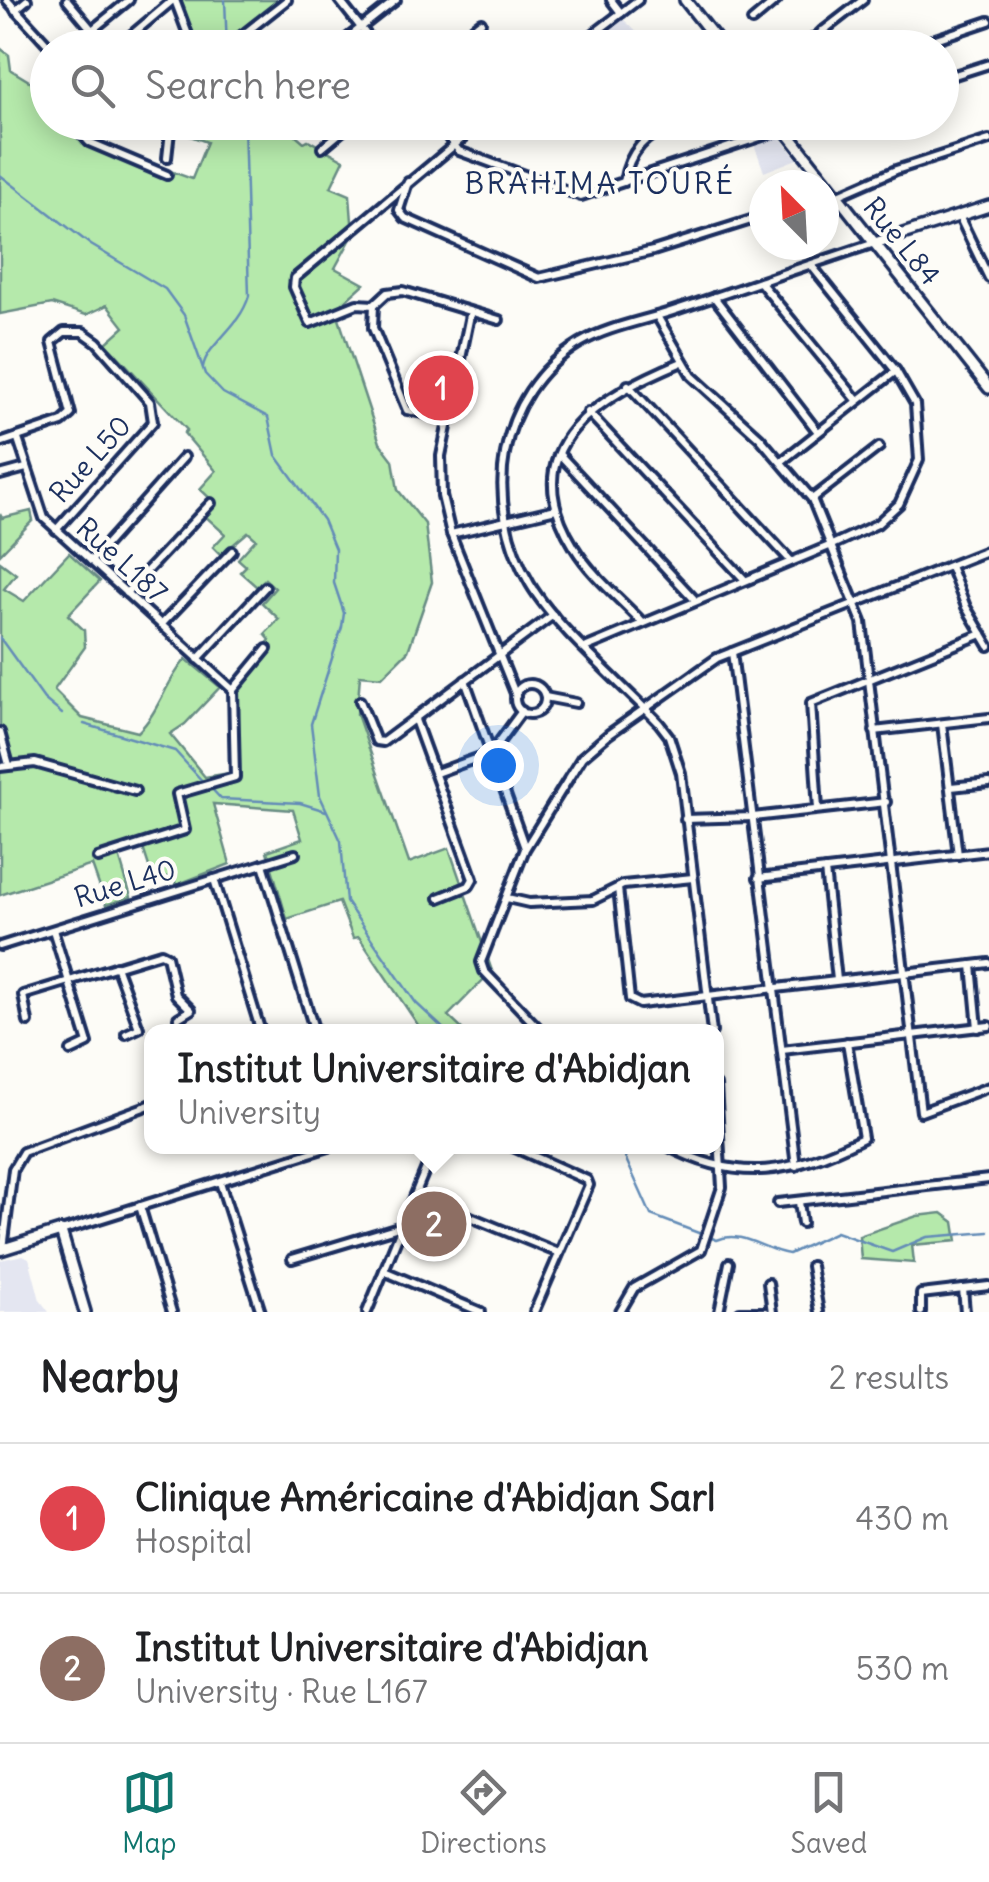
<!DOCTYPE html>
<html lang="en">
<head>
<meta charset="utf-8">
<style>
  body { margin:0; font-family:Delius,sans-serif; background:#f6f6f6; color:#202124 }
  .compass { position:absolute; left:749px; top:170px; width:90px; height:90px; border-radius:50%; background:#fff; box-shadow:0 5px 25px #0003; rotate:336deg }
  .you { position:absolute; left:498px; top:765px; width:35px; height:35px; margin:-25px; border:8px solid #fff; border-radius:50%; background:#1a73e8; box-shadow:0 0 0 15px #1a73e833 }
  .badge { display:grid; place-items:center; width:65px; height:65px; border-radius:50%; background:#0f766e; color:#fff; font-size:32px; font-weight:700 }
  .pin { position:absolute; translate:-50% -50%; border:5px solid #fff; box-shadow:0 2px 10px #0006 }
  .popup { position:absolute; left:144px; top:1024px; width:580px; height:130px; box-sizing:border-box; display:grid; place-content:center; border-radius:20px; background:#fff; filter:drop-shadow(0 2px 8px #0005); font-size:32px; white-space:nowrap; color:#757577 }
  .popup b { font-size:38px; color:#202124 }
  .popup::after { content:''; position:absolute; left:50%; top:100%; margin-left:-20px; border:20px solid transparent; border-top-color:#fff }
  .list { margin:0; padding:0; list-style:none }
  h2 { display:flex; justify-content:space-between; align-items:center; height:130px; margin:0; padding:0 40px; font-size:42px }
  h2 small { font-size:32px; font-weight:400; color:#757577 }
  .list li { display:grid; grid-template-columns:65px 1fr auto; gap:30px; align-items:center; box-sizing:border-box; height:150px; padding:0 40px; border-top:2px solid #e0e0e0 }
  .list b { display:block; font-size:38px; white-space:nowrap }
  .list p { margin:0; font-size:32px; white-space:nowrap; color:#757577 }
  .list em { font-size:32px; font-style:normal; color:#757577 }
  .icon { flex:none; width:55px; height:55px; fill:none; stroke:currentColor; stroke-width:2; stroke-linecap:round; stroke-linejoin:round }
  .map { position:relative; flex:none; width:989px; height:1312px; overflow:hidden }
  .search { position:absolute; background:#fff; box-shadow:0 5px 25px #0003; left:30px; right:30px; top:30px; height:110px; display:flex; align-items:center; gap:25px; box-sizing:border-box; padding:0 35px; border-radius:55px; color:#757577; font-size:38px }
  .sheet { height:430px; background:#fff }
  nav { display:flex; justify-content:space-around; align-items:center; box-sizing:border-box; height:140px; border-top:2px solid #e0e0e0; background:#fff; font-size:28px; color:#757577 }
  nav a { display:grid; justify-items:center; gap:5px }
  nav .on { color:#0f766e }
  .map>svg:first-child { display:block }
</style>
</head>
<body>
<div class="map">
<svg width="989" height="1312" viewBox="0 0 989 1312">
  <rect width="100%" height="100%" fill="#fdfcf7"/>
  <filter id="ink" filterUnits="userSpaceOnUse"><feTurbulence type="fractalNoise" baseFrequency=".01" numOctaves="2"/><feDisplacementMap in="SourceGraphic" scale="20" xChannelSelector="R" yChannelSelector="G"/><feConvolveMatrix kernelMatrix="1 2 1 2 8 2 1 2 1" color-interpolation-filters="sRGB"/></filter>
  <g filter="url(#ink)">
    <!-- built -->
    <g fill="#e4e6f1">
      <polygon points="621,17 652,47 584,47"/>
      <polygon points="778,135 797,159 764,172 754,144"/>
      <polygon points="23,1255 29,1258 40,1300 49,1312 0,1312 0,1260"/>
    </g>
    <!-- green -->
    <g fill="#b5e9ab" stroke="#688c84" stroke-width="2.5">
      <polygon points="178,0 283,0 286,4 242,40 248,47 196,48"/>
      <path d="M0,48L9,55L11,70L47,92L48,122L79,123L101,146L192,179L207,142L155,123H294L289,129L304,142L308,140L344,160L331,187L350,195L353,235L335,268L364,284L343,303L339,319L380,443L393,460L398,490L425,524L432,582L408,651L382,677L360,675L357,714L409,863L449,848L492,971L448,1016L464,1031H422L359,937L353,938L339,902L287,919L267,851L302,839L293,810L213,804L230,864L176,885L173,875L154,882L143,848L119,856L131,897L106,905L92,865L0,895V562L16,574L4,589L24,601L69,553L100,581L68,615L84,630L85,647L54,690L82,718L138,732C159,712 166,681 186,659L220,687L185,724L170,734L205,777L236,772L235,679L270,640L265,634L279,619L262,603L275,588L265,579L257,587L240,572L246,566L238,559L256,539L248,532L221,555L213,547L225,534L205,516L216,504L200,489L216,471L184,433L187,430L106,343L124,327L107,305L86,315L52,304L0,314Z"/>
      <polygon points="31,511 33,520 0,554 0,514 2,518"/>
      <polygon points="942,1213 954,1222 957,1241 912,1245 914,1263 861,1259 859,1236 917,1216"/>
    </g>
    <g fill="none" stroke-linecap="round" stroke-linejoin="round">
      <!-- stream -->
      <g stroke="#648cb7" stroke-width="2.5">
        <polyline points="225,0 227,48"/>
        <polyline points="0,175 91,245 165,289 184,315 205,374 223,393 268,417 276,455 323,520 335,549 334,583 344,613 342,627 311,724 320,796 341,841 346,902 416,1003 447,1032"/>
        <path d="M203,367C207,344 239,329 249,296L244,122"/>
        <polyline points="0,638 44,699 62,714"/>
        <polyline points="84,724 175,751 204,783"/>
        <polyline points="210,787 221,799 300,803 326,811"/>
        <path d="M620,1146L651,1215L717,1240C741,1229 765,1251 789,1254L836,1232L892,1252L927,1237L989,1232"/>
      </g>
      <defs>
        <g id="minor">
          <polyline points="7,0 51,48"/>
          <polyline points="67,0 92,30"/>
          <polyline points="175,0 193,48"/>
          <polyline points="339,0 377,48"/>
          <polyline points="611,0 621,13"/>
          <polyline points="15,10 27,0"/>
          <polyline points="752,21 777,0"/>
          <polyline points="822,31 835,48"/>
          <polyline points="240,37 287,0"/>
          <polyline points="70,48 129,0"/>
          <polyline points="116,48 173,0"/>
          <polyline points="335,48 396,0"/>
          <polyline points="448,48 481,22"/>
          <polyline points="575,48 638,0"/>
          <polyline points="801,48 863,0"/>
          <polyline points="909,48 989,21"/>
          <polyline points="942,79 989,64"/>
          <polyline points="71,122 89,142 167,175"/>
          <polyline points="436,122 459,151 581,196 784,129"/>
          <polyline points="790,127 805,122"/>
          <polyline points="322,148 353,122"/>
          <polyline points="167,158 171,122"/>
          <polyline points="408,182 399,210 405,218 539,278 653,251 764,216"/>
          <path d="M624,182C629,150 646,136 674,122"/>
          <polyline points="841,194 896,170 989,140"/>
          <polyline points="959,216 989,278"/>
          <polyline points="760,282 857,400"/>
          <polyline points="714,297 818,432"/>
          <polyline points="374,305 357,304 310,323 294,287 295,278 482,122"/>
          <polyline points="470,315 441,456 442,496 451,534 516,696"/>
          <polyline points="657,316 692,376 760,438 812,499 862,622 921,1112 989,1087"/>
          <polyline points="628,385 791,561"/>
          <polyline points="588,412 744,579"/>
          <polyline points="448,418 407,410 373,328 374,305 387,293 403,291 499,320"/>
          <polyline points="18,439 44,518 233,690"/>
          <polyline points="0,443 62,422 71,414 52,342 64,332 83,332 97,342 150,402 153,422 56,530"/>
          <polyline points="561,456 694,599"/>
          <polyline points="782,461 896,371"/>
          <polyline points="0,475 26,468"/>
          <polyline points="812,499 879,447"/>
          <polyline points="451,534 556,509"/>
          <polyline points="91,561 184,457"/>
          <polyline points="950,566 966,607 989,646"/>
          <polyline points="126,593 211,503"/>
          <path d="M642,622C619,598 591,575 574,547C511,445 601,396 682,362"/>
          <polyline points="161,625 232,551"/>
          <polyline points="587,647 834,544 877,524 899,504 919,460 915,404 896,371 811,265"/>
          <polyline points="732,652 796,1166"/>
          <polyline points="198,659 265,587"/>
          <polyline points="465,680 525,848"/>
          <circle cx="530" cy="699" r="15"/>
          <polyline points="545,697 576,703"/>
          <polyline points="360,701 376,741 383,742 553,615"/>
          <polyline points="415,720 473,879 469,886 439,898"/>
          <polyline points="942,724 958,855"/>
          <polyline points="874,731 989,718"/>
          <polyline points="0,732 9,765"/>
          <polyline points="0,767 35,763 135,791"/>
          <polyline points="436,773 491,753 522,711"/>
          <polyline points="951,787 989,783"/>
          <polyline points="818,809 811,703 982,634"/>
          <polyline points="685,819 753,817 886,802"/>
          <polyline points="98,858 185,830 177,794 235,777 233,690 267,649"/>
          <polyline points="263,864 315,1032"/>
          <polyline points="825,870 837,980"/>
          <polyline points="758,878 989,851"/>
          <polyline points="214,879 261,1032"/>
          <polyline points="618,888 630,999 640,1004 989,963"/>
          <polyline points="507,898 529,903 593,900 623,885 693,878"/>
          <polyline points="53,930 88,1043 71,1051"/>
          <polyline points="0,946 295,854"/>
          <polyline points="972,965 978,1028"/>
          <polyline points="116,966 139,1028 126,1034"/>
          <polyline points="28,1022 23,995 161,953 167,956 176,995 191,1010 178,1018"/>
          <polyline points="542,1032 484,971 481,962 525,849 582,757 609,734 717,658 989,550"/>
          <path d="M712,1032L681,773L669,736L659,723C622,684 556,628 530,584C482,503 495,395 580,343C607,327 643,321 673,311C740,289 807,265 875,243"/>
          <polyline points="782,1050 989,1026"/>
          <polyline points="511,1146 587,1180 589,1185 534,1312"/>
          <path d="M667,1146C740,1184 791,1174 863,1138L847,1042"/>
          <polyline points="220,1182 261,1312"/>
          <polyline points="417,1195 559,1253"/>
          <polyline points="799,1202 802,1223"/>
          <polyline points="778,1203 989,1179"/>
          <polyline points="140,1206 172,1312"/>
          <polyline points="61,1231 332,1146"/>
          <polyline points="3,1249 13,1169 23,1152 152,1104"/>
          <polyline points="292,1259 402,1226"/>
          <polyline points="811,1266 819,1312"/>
          <polyline points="384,1271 481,1312"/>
          <polyline points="768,1283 772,1312"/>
          <polyline points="963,1289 965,1312"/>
          <polyline points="367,1312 435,1146"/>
          <polyline points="620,1312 634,1288 701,1250 722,1187 716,1085"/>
          <polyline points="719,1312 729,1263"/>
          <polyline points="740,1312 765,1312"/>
          <polyline points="921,1312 921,1294 989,1286"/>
        </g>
        <g id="tertiary">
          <polyline points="685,0 723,48"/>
          <polyline points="779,122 989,388"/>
          <polyline points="875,243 989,206"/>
          <polyline points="0,1250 61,1231 85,1312"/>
        </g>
      </defs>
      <!-- minor casing -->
      <use href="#minor" stroke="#1b2f5e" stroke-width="14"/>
      <!-- tertiary casing -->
      <use href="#tertiary" stroke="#1b2f5e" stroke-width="16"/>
      <!-- minor -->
      <use href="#minor" stroke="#fdfcf7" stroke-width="6"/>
      <!-- tertiary -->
      <use href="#tertiary" stroke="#fdfcf7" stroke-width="9"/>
    </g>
  </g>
  <g text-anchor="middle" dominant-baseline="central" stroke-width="8" stroke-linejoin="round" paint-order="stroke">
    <!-- street labels -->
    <g font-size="28" fill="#1b2f5e" stroke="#fdfcf7">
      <text transform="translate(902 241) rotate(51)">Rue L84</text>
      <text transform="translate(90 459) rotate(-48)">Rue L50</text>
      <text transform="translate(122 560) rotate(42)">Rue L187</text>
      <text transform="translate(125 883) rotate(-17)">Rue L40</text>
    </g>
    <!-- neighbourhood labels -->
    <g font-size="30" letter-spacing="2.5" fill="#1b2f5e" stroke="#fdfcf7">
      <text x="600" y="183">BRAHIMA TOURÉ</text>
    </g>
  </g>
</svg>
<svg class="compass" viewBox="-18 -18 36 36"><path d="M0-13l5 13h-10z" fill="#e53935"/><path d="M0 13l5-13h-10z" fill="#757577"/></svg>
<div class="you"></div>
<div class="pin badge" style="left:441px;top:388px;background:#e0444e">1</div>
<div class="pin badge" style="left:434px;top:1224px;background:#8d6e63">2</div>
<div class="popup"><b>Institut Universitaire d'Abidjan</b>University</div>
<div class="search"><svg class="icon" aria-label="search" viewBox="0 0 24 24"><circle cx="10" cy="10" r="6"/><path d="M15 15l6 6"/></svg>Search here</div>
</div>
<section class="sheet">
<h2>Nearby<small>2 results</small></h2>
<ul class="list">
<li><span class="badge" style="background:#e0444e">1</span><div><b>Clinique Américaine d'Abidjan Sarl</b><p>Hospital</p></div><em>430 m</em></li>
<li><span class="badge" style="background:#8d6e63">2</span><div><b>Institut Universitaire d'Abidjan</b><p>University · Rue L167</p></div><em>530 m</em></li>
</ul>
</section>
<nav>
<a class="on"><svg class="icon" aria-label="map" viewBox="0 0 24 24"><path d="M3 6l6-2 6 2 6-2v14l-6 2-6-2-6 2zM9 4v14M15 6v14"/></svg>Map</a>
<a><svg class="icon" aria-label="directions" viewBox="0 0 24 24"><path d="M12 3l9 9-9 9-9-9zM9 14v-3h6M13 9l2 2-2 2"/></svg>Directions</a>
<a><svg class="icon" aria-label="saved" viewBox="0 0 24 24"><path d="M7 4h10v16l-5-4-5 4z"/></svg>Saved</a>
</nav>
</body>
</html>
